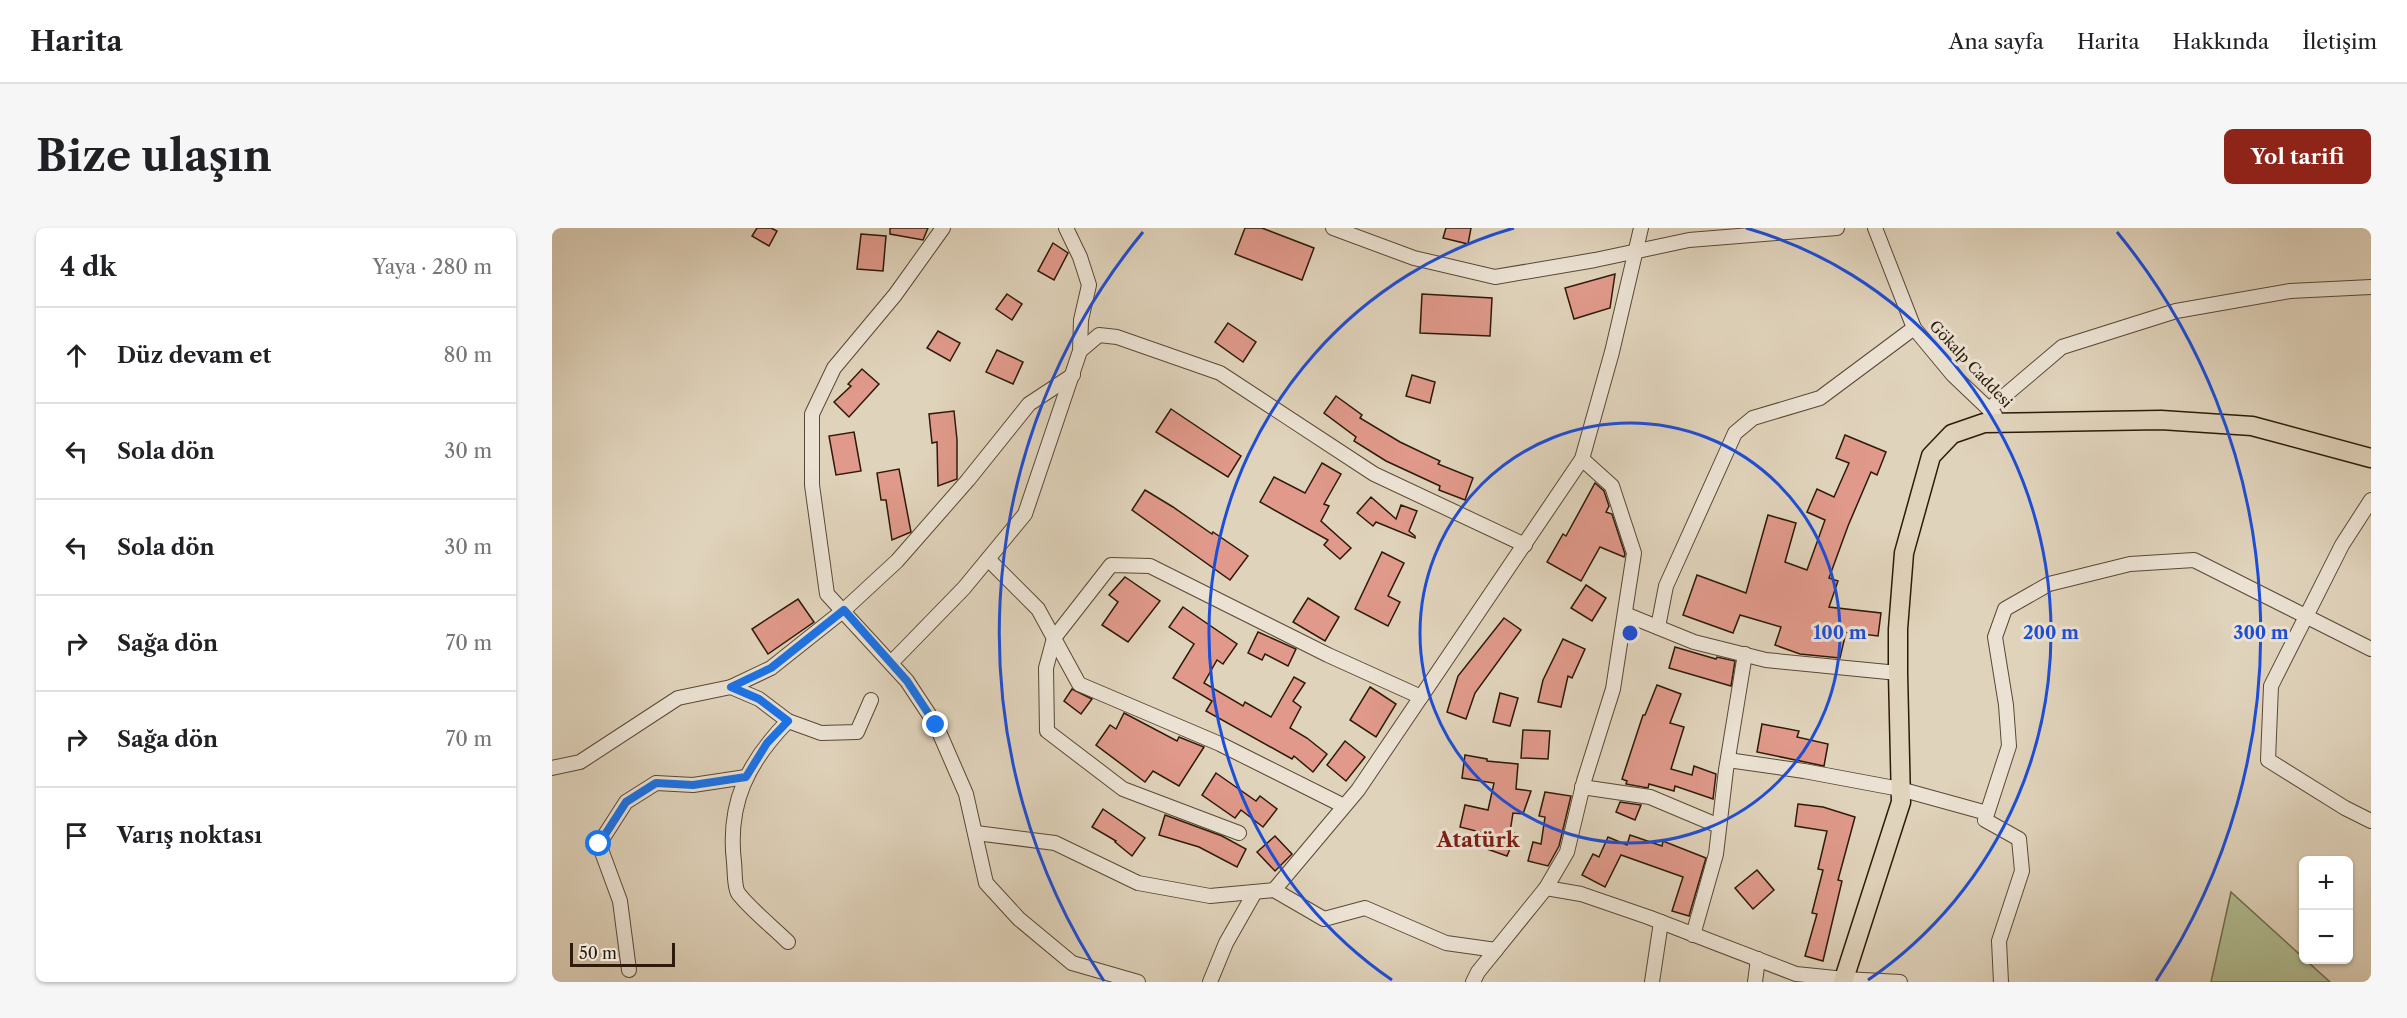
<!DOCTYPE html>
<html lang="tr">
<head>
<meta charset="utf-8">
<style>
  body { margin:0; font-family:"Libre Caslon Text",serif; background:#f6f6f6; color:#202124 }
  .controls { position:absolute; right:18px; bottom:18px; display:grid; overflow:hidden; border-radius:9px; box-shadow:0 2px 4px #0004 }
  .controls button { width:54px; height:54px; display:grid; place-items:center; padding:0; border:0; border-bottom:2px solid #e0e0e0; background:#fff; color:#202124; font:30px sans-serif }
  .scale { position:absolute; left:18px; bottom:15px; width:105px; box-sizing:border-box; padding-left:6px; border:3px solid #2d1a08; border-top:0; font-size:16px; line-height:21px; white-space:nowrap; color:#2d1a08; -webkit-text-stroke:4px #ebe2d3; paint-order:stroke }
  .stop { position:absolute; width:18px; height:18px; margin:-14px; border:4px solid #1a73e8; border-radius:50%; background:#fff }
  .stop.end { background:#1a73e8; border-color:#fff; box-shadow:0 2px 6px #0008 }
  .list { margin:0; padding:0; list-style:none }
  h2 { display:flex; justify-content:space-between; align-items:center; height:78px; margin:0; padding:0 24px; font-size:26px }
  h2 small { font-size:20px; font-weight:400; color:#757577 }
  .list li { display:grid; grid-template-columns:39px 1fr auto; gap:18px; align-items:center; box-sizing:border-box; height:96px; padding:0 24px; border-top:2px solid #e0e0e0 }
  .list b { display:block; font-size:22px; white-space:nowrap }
  .list em { font-size:20px; font-style:normal; color:#757577 }
  .icon { flex:none; width:33px; height:33px; fill:none; stroke:currentColor; stroke-width:2; stroke-linecap:round; stroke-linejoin:round }
  .map { position:relative; flex:none; width:1819px; height:754px; overflow:hidden; border-radius:9px }
  header { display:flex; align-items:center; gap:36px; box-sizing:border-box; height:84px; padding:0 30px; background:#fff; border-bottom:2px solid #e0e0e0 }
  header strong { font-size:28px }
  nav { display:flex; gap:33px; margin-inline-start:auto; font-size:21px }
  .intro { display:flex; align-items:center; justify-content:space-between; box-sizing:border-box; height:144px; padding:0 36px }
  h1 { margin:0; font-size:42px }
  .button { padding:15px 27px; border-radius:9px; background:#8f2418; color:#fff; font-size:21px; font-weight:700 }
  main { display:flex; gap:36px; padding:0 36px }
  aside { flex:1; background:#fff; border-radius:9px; box-shadow:0 2px 4px #0004 }
  .map>svg:first-child { display:block }
</style>
</head>
<body>
<header>
<strong>Harita</strong>
<nav><a>Ana sayfa</a><a>Harita</a><a>Hakkında</a><a>İletişim</a></nav>
</header>
<div class="intro"><h1>Bize ulaşın</h1><a class="button">Yol tarifi</a></div>
<main>
<aside>
<h2>4 dk<small>Yaya · 280 m</small></h2>
<ul class="list">
<li><svg class="icon" aria-label="ahead" viewBox="0 0 24 24"><path d="M12 20V5M6 11l6-6 6 6"/></svg><div><b>Düz devam et</b></div><em>80 m</em></li>
<li><svg class="icon" aria-label="left" viewBox="0 0 24 24"><path d="M17 20v-9H6M10 6l-5 5 5 5"/></svg><div><b>Sola dön</b></div><em>30 m</em></li>
<li><svg class="icon" aria-label="left" viewBox="0 0 24 24"><path d="M17 20v-9H6M10 6l-5 5 5 5"/></svg><div><b>Sola dön</b></div><em>30 m</em></li>
<li><svg class="icon" aria-label="right" viewBox="0 0 24 24"><path d="M7 20v-9h11M14 6l5 5-5 5"/></svg><div><b>Sağa dön</b></div><em>70 m</em></li>
<li><svg class="icon" aria-label="right" viewBox="0 0 24 24"><path d="M7 20v-9h11M14 6l5 5-5 5"/></svg><div><b>Sağa dön</b></div><em>70 m</em></li>
<li><svg class="icon" aria-label="arrive" viewBox="0 0 24 24"><path d="M6 21V4h12l-3 4 3 4H6"/></svg><div><b>Varış noktası</b></div></li>
</ul>
</aside>
<div class="map">
<svg width="1819" height="754" viewBox="0 0 1819 754">
  <rect width="100%" height="100%" fill="#e0d3bb"/>
  <filter id="stains"><feTurbulence type="fractalNoise" baseFrequency=".00333" numOctaves="4"/><feColorMatrix values="0 0 0 0 .2 0 0 0 0 .09 0 0 0 0 .02 0 0 0 .5 -.17"/></filter>
  <radialGradient id="worn" r=".72"><stop offset=".6" stop-color="#630" stop-opacity="0"/><stop offset="1" stop-color="#630" stop-opacity=".3"/></radialGradient>
  <!-- green -->
  <polygon fill="#b0bd92" stroke="#6e6c4d" stroke-width="1.5" points="1679,664 1778,754 1659,754"/>
  <!-- building -->
  <g fill="#e0998a" stroke="#2d1a08" stroke-width="1.5">
    <polygon points="205,0 219,0 225,3 217,18 200,8"/>
    <polygon points="338,0 376,0 371,12 338,6"/>
    <polygon points="693,0 710,0 762,20 750,52 683,26"/>
    <polygon points="894,0 919,0 916,16 891,10"/>
    <polygon points="309,6 334,8 331,43 305,41"/>
    <polygon points="501,15 516,25 502,52 486,43"/>
    <polygon points="1063,46 1058,80 1022,91 1013,60"/>
    <polygon points="455,66 470,76 460,92 444,81"/>
    <polygon points="870,66 940,70 938,108 868,105"/>
    <polygon points="676,95 704,114 691,134 663,114"/>
    <polygon points="386,103 408,115 398,133 375,120"/>
    <polygon points="445,122 471,134 461,156 434,144"/>
    <polygon points="310,141 327,156 297,189 282,174 299,158 296,156"/>
    <polygon points="860,147 883,154 878,175 854,168"/>
    <polygon points="784,168 810,187 808,190 848,214 888,233 886,236 921,250 913,272 887,262 888,258 834,233 802,213 804,209 772,185"/>
    <polygon points="619,181 689,228 676,249 604,204"/>
    <polygon points="402,183 405,212 405,251 386,258 385,214 380,215 377,186"/>
    <polygon points="302,204 309,243 284,247 277,208"/>
    <polygon points="1293,207 1334,224 1325,247 1319,244 1296,298 1277,350 1286,353 1277,379 1329,385 1326,408 1294,404 1288,430 1248,426 1223,417 1229,399 1188,387 1181,405 1131,387 1145,347 1194,365 1216,287 1244,295 1233,334 1255,342 1273,292 1255,284 1265,261 1282,269 1297,235 1284,230"/>
    <polygon points="770,235 789,246 772,276 777,278 769,293 799,320 788,331 772,317 776,312 708,274 722,249 753,265"/>
    <polygon points="347,241 359,304 340,312 334,272 329,272 325,245"/>
    <polygon points="1043,255 1052,263 1057,278 1054,284 1060,286 1073,326 1072,329 1048,319 1029,353 995,334 1011,306 1014,308"/>
    <polygon points="593,262 621,279 660,306 661,304 696,328 678,352 580,282"/>
    <polygon points="819,269 844,291 849,277 865,283 857,303 863,308 863,310 824,294 821,298 805,285"/>
    <polygon points="830,324 852,335 836,368 848,374 836,398 803,381"/>
    <polygon points="573,349 608,373 576,414 550,397 566,374 557,367"/>
    <polygon points="1034,357 1054,370 1040,393 1019,380"/>
    <polygon points="756,370 787,389 773,413 741,394"/>
    <polygon points="246,371 262,394 216,426 200,401"/>
    <polygon points="631,379 685,416 671,436 665,432 652,455 691,478 693,474 719,489 742,449 753,455 741,473 749,479 738,500 755,510 775,526 761,544 742,528 740,531 654,483 660,473 621,450 642,416 617,399"/>
    <polygon points="952,390 969,402 923,465 914,491 895,484 906,448"/>
    <polygon points="706,404 744,421 736,438 713,426 710,432 696,425"/>
    <polygon points="1011,411 1033,421 1020,450 1016,448 1009,479 986,474 991,452"/>
    <polygon points="1123,419 1164,431 1165,429 1183,433 1179,458 1117,440"/>
    <polygon points="1105,457 1129,466 1118,495 1132,499 1119,541 1140,547 1142,538 1164,546 1161,571 1123,558 1122,563 1097,556 1096,560 1074,556 1075,553 1070,551 1091,487 1093,487"/>
    <polygon points="818,459 844,476 824,509 798,492"/>
    <polygon points="520,461 540,471 529,486 512,473"/>
    <polygon points="948,465 966,470 958,498 941,494"/>
    <polygon points="572,485 625,513 627,509 652,519 627,558 601,543 593,554 544,517 558,497 564,501"/>
    <polygon points="1210,496 1247,503 1245,509 1276,516 1272,538 1205,524"/>
    <polygon points="971,502 998,503 996,531 969,530"/>
    <polygon points="793,513 813,529 794,553 775,537"/>
    <polygon points="913,527 935,531 935,533 966,536 964,561 979,563 971,586 961,585 958,604 964,606 955,628 935,621 940,607 908,599 913,577 936,582 942,555 910,550"/>
    <polygon points="664,545 704,573 708,568 725,581 711,599 689,582 683,590 650,567"/>
    <polygon points="993,564 1019,568 1007,618 996,638 976,633 981,614 989,616 993,589 987,588"/>
    <polygon points="1068,574 1089,577 1083,592 1064,584"/>
    <polygon points="1246,576 1271,579 1303,589 1286,652 1290,653 1271,733 1253,728 1265,686 1260,685 1271,642 1266,641 1275,603 1243,598"/>
    <polygon points="551,581 593,610 580,628 563,614 564,613 540,599"/>
    <polygon points="613,587 670,608 694,621 685,639 647,619 607,607"/>
    <polygon points="1078,607 1110,618 1111,613 1154,630 1137,688 1120,683 1131,649 1069,627 1053,659 1030,647 1041,626 1047,629 1056,609 1075,617"/>
    <polygon points="723,608 740,626 723,643 705,624"/>
    <polygon points="1205,642 1222,662 1201,681 1183,660"/>
  </g>
  <g fill="none" stroke-linecap="round" stroke-linejoin="round">
    <defs>
      <g id="minor">
        <polyline points="391,0 343,67 282,140 260,186 260,257 275,366 355,453 384,497 414,566 434,655 467,691 520,735 586,754"/>
        <polyline points="514,0 528,29 537,57 529,92 528,123"/>
        <polyline points="781,0 862,30 943,49 1043,32 1137,12 1285,0"/>
        <polyline points="1323,0 1362,100 1401,147 1443,187"/>
        <polyline points="1437,181 1510,119 1624,83 1738,63 1819,59"/>
        <polyline points="1819,272 1790,317 1719,458 1716,532 1793,580 1819,593"/>
        <polyline points="436,331 486,381 527,456 668,516 792,578"/>
        <polyline points="1073,386 1142,414 1214,432 1346,445"/>
        <polyline points="1106,399 1114,358 1183,205 1201,190 1268,170 1362,100"/>
        <polyline points="339,435 412,360 473,286 528,123 547,107 565,109 668,145 822,246 973,317"/>
        <polyline points="179,459 207,471 236,493 269,505 305,504 319,472"/>
        <path d="M236,493C196,534 175,575 182,634C183,642 182,658 186,665C197,680 222,700 236,714"/>
        <polyline points="1176,532 1252,543 1348,561 1435,585"/>
        <polyline points="0,540 28,534 126,470 179,459 219,440 292,382 345,333 416,252 477,176 521,147"/>
        <polyline points="1030,559 1098,569 1167,598"/>
        <polyline points="424,605 503,615 586,655 658,668 722,662 772,691 813,680 894,715 944,722"/>
        <polyline points="687,605 571,561 495,503 494,440 502,410 559,337 598,338 776,427 869,469"/>
        <polyline points="994,660 1029,666 1096,689 1244,746 1293,751 1348,754"/>
        <polyline points="722,662 806,562 1030,231 1060,124 1089,0"/>
        <polyline points="1141,707 1164,626 1174,542 1193,426"/>
        <polyline points="77,742 68,673 47,616 74,574 104,555 141,557 194,549"/>
        <polyline points="658,754 674,715 703,664"/>
        <polyline points="921,754 926,744 994,660 1015,624 1032,553 1061,461 1082,325 1060,258 1030,231"/>
        <polyline points="1100,754 1109,694"/>
        <polyline points="1203,754 1206,731"/>
        <polyline points="1449,754 1447,713 1470,643 1467,611 1433,592 1457,518 1454,477 1443,409 1453,381 1497,356 1578,336 1642,332 1819,421"/>
      </g>
      <polyline id="major" points="1291,754 1349,574 1346,445 1346,401 1352,325 1379,228 1400,206 1432,195 1609,192 1700,198 1819,230"/>
    </defs>
    <!-- minor casing -->
    <use href="#minor" stroke="#5a4835" stroke-width="16"/>
    <!-- major casing -->
    <use href="#major" stroke="#2d1a08" stroke-width="21"/>
    <!-- minor -->
    <use href="#minor" stroke="#ebe2d3" stroke-width="14"/>
    <!-- major -->
    <use href="#major" stroke="#e0d3bb" stroke-width="18"/>
  </g>
  <g fill="none" stroke-linecap="round" stroke-linejoin="round">
    <!-- route -->
    <polyline stroke="#1a73e8" stroke-width="8" points="47,616 74,574 104,555 141,557 194,549 215,515 236,493 207,471 179,459 219,440 292,382 355,453 384,497"/>
  </g>
  <!-- distance rings -->
  <g fill="none" stroke="#1d4ed8" stroke-width="3">
    <circle cx="1078" cy="405" r="210"/>
    <path d="M840 752A421 421 0 0 1 962 0M1194 0A421 421 0 0 1 1316 752"/>
    <path d="M552 753A631 631 0 0 1 591 4M1565 4A631 631 0 0 1 1604 753"/>
  </g>
  <g text-anchor="middle" dominant-baseline="central" stroke-width="6" stroke-linejoin="round" paint-order="stroke">
    <!-- street labels -->
    <g font-size="15" fill="#2d1a08" stroke="#ebe2d3">
      <text transform="translate(1419 136) rotate(47)">Gökalp Caddesi</text>
    </g>
    <!-- district labels -->
    <g font-size="21" font-weight="bold" fill="#7a1f14" stroke="#ebe2d3">
      <text x="926" y="611">Atatürk</text>
    </g>
  </g>
  <circle cx="1078" cy="405" r="9" fill="#1d4ed8" stroke="#ebe2d3" stroke-width="3"/>
  <g font-size="18" text-anchor="middle" font-weight="bold" fill="#1d4ed8" stroke="#ebe2d3" stroke-width="6" stroke-linejoin="round" paint-order="stroke">
    <text x="1288" y="411">100 m</text>
    <text x="1499" y="411">200 m</text>
    <text x="1709" y="411">300 m</text>
  </g>
  <rect width="100%" height="100%" filter="url(#stains)"/>
  <rect width="100%" height="100%" fill="url(#worn)"/>
</svg>
<div class="controls">
<button>+</button>
<button>−</button>
</div>
<div class="scale">50 m</div>
<div class="stop" style="left:47px;top:616px"></div>
<div class="stop end" style="left:384px;top:497px"></div>
</div>
</main>
</body>
</html>
